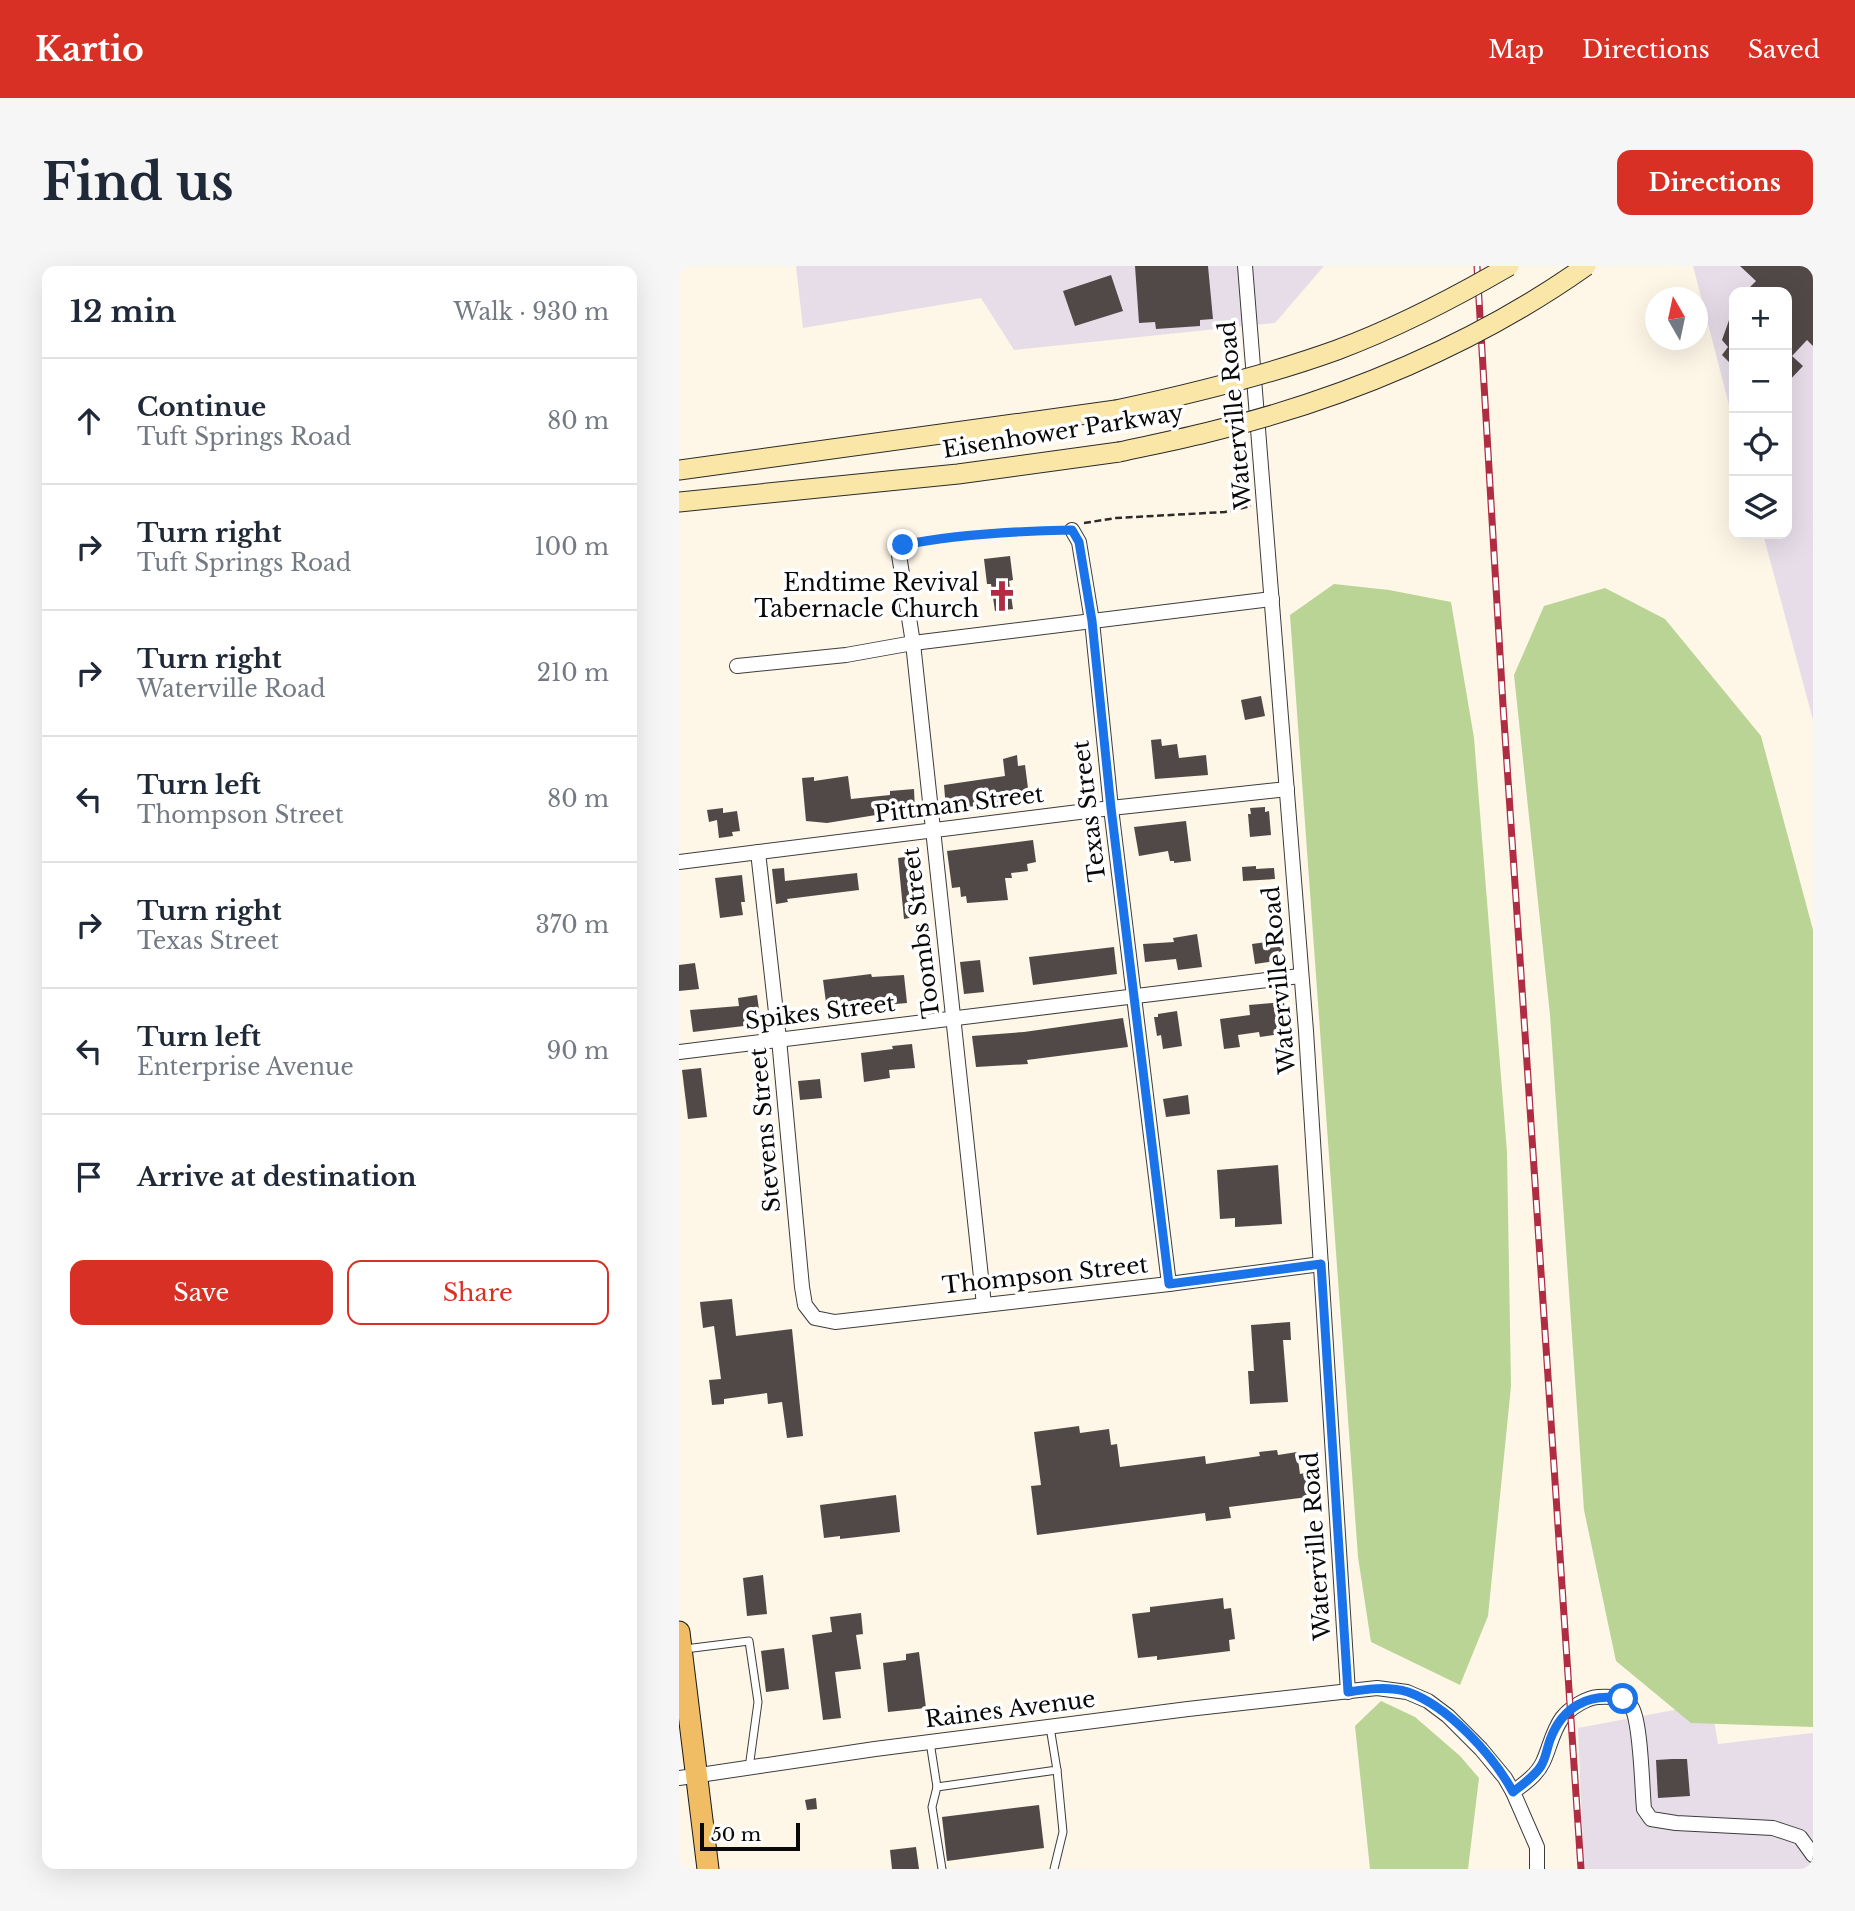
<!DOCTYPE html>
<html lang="en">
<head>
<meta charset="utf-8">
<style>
  body { margin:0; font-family:"Libre Baskerville",serif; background:#f6f6f7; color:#1f2937 }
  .controls { position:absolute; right:21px; top:21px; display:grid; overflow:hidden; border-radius:14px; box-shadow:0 7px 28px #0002 }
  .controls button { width:63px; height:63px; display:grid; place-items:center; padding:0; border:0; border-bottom:2px solid #e0e1e3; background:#fff; color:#1f2937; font:35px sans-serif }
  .compass { position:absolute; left:966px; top:21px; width:63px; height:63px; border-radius:50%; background:#fff; box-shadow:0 7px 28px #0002; rotate:351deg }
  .scale { position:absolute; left:21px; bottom:18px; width:100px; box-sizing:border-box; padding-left:7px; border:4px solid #090909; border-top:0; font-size:19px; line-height:24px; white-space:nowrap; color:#090909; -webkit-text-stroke:5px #fff; paint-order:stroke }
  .stop { position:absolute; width:21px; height:21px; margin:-16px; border:5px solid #1a73e8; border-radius:50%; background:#fff }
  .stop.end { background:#1a73e8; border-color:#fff; box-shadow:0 2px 7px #0008 }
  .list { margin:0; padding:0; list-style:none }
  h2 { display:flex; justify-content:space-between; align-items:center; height:91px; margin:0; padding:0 28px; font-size:30px }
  h2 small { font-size:23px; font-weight:400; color:#747a83 }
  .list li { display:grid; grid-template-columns:46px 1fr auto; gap:21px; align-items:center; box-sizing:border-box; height:126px; padding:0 28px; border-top:2px solid #e0e1e3 }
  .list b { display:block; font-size:26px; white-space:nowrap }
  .list p { margin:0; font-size:23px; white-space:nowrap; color:#747a83 }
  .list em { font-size:23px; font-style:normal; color:#747a83 }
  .actions { display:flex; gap:14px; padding:21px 28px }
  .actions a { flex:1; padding:16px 0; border:2px solid #d93025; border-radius:14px; text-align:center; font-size:24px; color:#d93025 }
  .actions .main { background:#d93025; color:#fff }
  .icon { flex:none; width:38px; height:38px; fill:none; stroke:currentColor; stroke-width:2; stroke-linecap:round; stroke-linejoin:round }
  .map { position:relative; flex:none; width:1134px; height:1603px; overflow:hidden; border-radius:14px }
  header { display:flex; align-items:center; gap:42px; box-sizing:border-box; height:98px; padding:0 35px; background:#d93025; color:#fff }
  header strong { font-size:33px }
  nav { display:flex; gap:38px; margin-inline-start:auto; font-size:24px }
  .intro { display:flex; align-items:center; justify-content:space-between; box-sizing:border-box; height:168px; padding:0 42px }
  h1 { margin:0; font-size:49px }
  .button { padding:18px 32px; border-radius:14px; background:#d93025; color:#fff; font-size:24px; font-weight:700 }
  main { display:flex; gap:42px; padding:0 42px }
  aside { flex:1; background:#fff; border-radius:14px; box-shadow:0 7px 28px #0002 }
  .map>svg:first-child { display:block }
</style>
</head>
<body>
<header>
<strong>Kartio</strong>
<nav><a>Map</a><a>Directions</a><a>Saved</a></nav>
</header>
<div class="intro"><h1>Find us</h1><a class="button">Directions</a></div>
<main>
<aside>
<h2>12 min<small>Walk · 930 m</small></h2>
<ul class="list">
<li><svg class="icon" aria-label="ahead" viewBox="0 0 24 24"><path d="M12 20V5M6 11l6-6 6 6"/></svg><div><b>Continue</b><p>Tuft Springs Road</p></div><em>80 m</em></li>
<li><svg class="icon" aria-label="right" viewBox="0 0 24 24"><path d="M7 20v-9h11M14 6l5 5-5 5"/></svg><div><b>Turn right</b><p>Tuft Springs Road</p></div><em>100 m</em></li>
<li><svg class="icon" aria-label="right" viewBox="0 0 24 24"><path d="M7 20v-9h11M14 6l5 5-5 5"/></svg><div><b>Turn right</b><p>Waterville Road</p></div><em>210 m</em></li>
<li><svg class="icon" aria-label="left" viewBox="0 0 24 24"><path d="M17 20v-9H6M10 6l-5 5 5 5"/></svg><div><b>Turn left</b><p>Thompson Street</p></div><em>80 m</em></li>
<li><svg class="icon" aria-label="right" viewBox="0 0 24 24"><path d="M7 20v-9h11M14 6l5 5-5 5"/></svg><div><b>Turn right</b><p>Texas Street</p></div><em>370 m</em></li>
<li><svg class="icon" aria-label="left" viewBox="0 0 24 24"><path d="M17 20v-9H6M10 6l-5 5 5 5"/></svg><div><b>Turn left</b><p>Enterprise Avenue</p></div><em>90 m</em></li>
<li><svg class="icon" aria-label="arrive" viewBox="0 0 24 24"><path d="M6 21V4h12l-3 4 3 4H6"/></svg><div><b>Arrive at destination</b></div></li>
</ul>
<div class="actions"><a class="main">Save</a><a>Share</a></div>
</aside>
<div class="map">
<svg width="1134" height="1603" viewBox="0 0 1134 1603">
  <rect width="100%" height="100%" fill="#fef6e7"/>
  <!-- industrial -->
  <g fill="#e6dde8">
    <polygon points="117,0 645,0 596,57 335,84 302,32 124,62"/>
    <polygon points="1014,0 1134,0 1134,454 1084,268 1108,268 1108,26 1055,26 1055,158"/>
    <polygon points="1032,1437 1039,1478 1134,1467 1134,1603 905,1603 899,1462"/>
  </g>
  <!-- forest -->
  <g fill="#b9d495">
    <polygon points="655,318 710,324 772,336 795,472 828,886 832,1120 809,1350 781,1419 692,1376 679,1291 611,349"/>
    <polygon points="926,322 986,353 1082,470 1134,664 1134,1461 1012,1457 937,1395 905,1244 871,749 835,409 865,340"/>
    <polygon points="702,1435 736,1451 781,1490 800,1512 789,1603 691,1603 676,1460"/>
  </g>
  <!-- building -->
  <g fill="#514947">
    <polygon points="456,0 529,0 534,53 521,54 521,60 477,63 476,56 460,57"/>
    <polygon points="1061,0 1134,0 1134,80 1128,74 1113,90 1124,100 1108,117 1108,26 1066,26 1077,15"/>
    <polygon points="432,9 444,45 396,60 384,25"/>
    <polygon points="1054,43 1055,44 1055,101 1043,89 1049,81 1043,74"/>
    <polygon points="331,290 334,314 330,315 334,343 316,345 312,318 308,318 305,293"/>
    <polygon points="582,430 586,450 566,454 562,434"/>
    <polygon points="482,473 483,480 498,478 500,492 527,489 529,509 476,513 472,474"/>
    <polygon points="338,489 339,500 346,499 350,530 346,530 346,535 267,543 265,519 326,510 324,493"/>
    <polygon points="169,510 172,533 211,529 211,525 235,523 236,545 203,548 148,557 127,555 123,512 135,511 135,515"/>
    <polygon points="586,541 586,546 590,545 592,569 571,571 569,548 572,548 571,542"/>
    <polygon points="44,542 44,547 58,545 61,565 53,566 54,570 40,572 38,554 30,556 28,544"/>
    <polygon points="507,555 512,595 495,597 495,595 491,595 489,585 460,590 455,561"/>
    <polygon points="354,574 357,596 348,598 349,605 332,607 333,612 326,612 329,634 288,637 287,630 282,631 281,621 273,622 268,585"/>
    <polygon points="233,590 233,594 239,593 246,649 225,653 219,592"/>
    <polygon points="577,600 577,603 595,602 596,613 564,615 563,601"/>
    <polygon points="105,602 106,615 178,607 180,624 108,633 109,636 97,638 93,603"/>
    <polygon points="63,609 66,636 62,636 64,649 41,652 36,612"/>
    <polygon points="518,668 523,701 499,704 497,693 466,696 464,678 495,676 494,672"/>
    <polygon points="602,674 604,694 576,698 573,678"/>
    <polygon points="435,681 438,708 354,719 350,691"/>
    <polygon points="301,694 305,726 285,728 281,696"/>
    <polygon points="16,697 20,723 0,725 0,699"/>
    <polygon points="192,708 193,711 225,709 228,737 148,744 144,714"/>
    <polygon points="78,729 82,758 14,766 11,744 60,740 59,732"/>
    <polygon points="605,736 608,767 581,771 580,766 559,769 561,781 545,783 541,753 571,749 570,739"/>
    <polygon points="498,745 503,780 484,783 482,769 478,770 475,751 479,751 479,748"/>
    <polygon points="444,752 449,781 348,794 349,798 297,801 293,770 345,766"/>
    <polygon points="233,778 236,802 210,804 211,812 185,816 182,787 214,783 213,780"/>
    <polygon points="22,802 28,851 9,853 3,804"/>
    <polygon points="141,813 143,832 121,834 119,815"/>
    <polygon points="509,829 511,848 487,851 484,833"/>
    <polygon points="599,899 603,958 556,961 556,952 541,953 538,904"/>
    <polygon points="53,1033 57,1070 113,1063 124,1170 108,1172 103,1136 89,1138 88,1127 45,1133 45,1138 33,1139 30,1114 42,1113 35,1060 24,1062 21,1036"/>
    <polygon points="611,1056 612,1074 604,1074 609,1136 571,1138 569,1105 575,1105 572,1059"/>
    <polygon points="400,1160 401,1167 430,1163 432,1179 438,1178 441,1201 526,1190 527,1198 581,1190 580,1186 598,1184 599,1189 618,1186 621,1208 626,1207 629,1231 550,1241 552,1252 527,1255 526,1247 358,1269 352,1220 362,1219 355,1166"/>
    <polygon points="217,1229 221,1266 161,1273 161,1270 145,1272 141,1239"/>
    <polygon points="84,1309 88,1348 68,1350 64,1312"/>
    <polygon points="544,1332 545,1343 552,1342 556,1373 550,1374 551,1385 478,1394 478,1390 459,1392 453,1348 471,1346 471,1341"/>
    <polygon points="182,1347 184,1368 177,1369 182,1403 156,1406 162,1452 144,1454 133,1369 153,1366 151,1351"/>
    <polygon points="105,1382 110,1423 87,1426 82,1385"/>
    <polygon points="240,1386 247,1442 209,1446 204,1397 227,1394 227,1388"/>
    <polygon points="993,1493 1008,1493 1011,1530 979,1532 977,1494"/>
    <polygon points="137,1532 138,1543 128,1544 126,1534"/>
    <polygon points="360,1539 365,1582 268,1595 263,1551"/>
    <polygon points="237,1581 240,1603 213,1603 211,1584"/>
  </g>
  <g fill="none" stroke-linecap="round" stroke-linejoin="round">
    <defs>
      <g id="lane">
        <polyline points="6,1383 70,1375 79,1436 70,1502"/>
        <polyline points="251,1476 258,1521 378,1504 371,1461"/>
        <polyline points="258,1521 253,1541 263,1603"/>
        <polyline points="375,1603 384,1566 378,1504"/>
      </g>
      <g id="street">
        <polyline points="566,0 627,765 669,1426"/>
        <polyline points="393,264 400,276 413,355 432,542 490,1018"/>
        <polyline points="220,289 234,377 305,1039"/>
        <polyline points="58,400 167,389 234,377 593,333"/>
        <polyline points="79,586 100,773 123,1021 126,1039 136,1052 156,1056 490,1018 642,998"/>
        <polyline points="0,596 432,542 608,523"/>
        <polyline points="0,786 621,710"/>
        <polyline points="0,1512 196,1483 509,1443 698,1422 728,1426 749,1435 769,1450 802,1483 826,1512 834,1526 858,1581 858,1603"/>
        <path d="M834,1526C845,1518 858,1509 864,1496C871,1481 873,1466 883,1452C891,1442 907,1432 919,1431C931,1430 947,1431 953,1442C962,1458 963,1522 965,1543L972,1553L997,1557L1094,1562L1121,1571L1134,1589"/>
      </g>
      <g id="secondary">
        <polyline points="0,204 437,144"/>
        <polyline points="0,236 279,208 440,186"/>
      </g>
      <polyline id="primary" points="0,1366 29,1603"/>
    </defs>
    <!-- lane casing -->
    <use href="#lane" stroke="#3c3c3c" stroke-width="9"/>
    <!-- street casing -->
    <use href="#street" stroke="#3c3c3c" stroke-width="16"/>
    <!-- secondary casing -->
    <use href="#secondary" stroke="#2b2b2b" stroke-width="21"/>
    <!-- primary casing -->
    <use href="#primary" stroke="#1a1a1a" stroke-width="23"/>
    <!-- path -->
    <g stroke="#2b2b2b" stroke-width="2.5" stroke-dasharray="7 3.5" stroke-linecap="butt">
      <polyline points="405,257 437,252 546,246 572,240"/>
      <polyline points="227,278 253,273 380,265"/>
    </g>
    <!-- lane -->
    <use href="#lane" stroke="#fff" stroke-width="7"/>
    <!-- street -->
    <use href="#street" stroke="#fff" stroke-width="14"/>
    <!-- secondary -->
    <use href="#secondary" stroke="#fae6a6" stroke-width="19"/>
    <!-- primary -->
    <use href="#primary" stroke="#f0bd65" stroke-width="21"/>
    <defs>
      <polyline id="rail" points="798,0 824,439 902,1603"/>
    </defs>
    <!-- rail casing -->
    <use href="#rail" stroke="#af2c42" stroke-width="7"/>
    <!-- rail -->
    <use href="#rail" stroke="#fff" stroke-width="4.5" stroke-dasharray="13" stroke-linecap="butt"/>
    <defs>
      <g id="secondary-bridge">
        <path d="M437,144C512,128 586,110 658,84C717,62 775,32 830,0"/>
        <path d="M440,186C472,179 503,173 534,165C665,133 797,78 907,0"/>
      </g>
    </defs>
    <!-- secondary-bridge casing -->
    <use href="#secondary-bridge" stroke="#2b2b2b" stroke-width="21" stroke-linecap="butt"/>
    <!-- secondary-bridge -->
    <use href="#secondary-bridge" stroke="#fae6a6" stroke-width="19"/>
  </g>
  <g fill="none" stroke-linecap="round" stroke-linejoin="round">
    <!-- route -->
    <path stroke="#1a73e8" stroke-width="9" d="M224,279C279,268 337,265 393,264L400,276L413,355L432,542L490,1018L642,998L669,1426C689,1423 709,1420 729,1426C769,1440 814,1489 834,1526C844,1518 855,1511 862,1500C867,1492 868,1482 871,1474C883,1441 910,1426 944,1433"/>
  </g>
  <!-- icons -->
  <defs>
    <symbol id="church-bare" viewBox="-9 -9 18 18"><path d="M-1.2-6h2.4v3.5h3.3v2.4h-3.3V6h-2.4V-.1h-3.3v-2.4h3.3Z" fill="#af2c42" stroke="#fff" stroke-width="2.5" paint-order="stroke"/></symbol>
  </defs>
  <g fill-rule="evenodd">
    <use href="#church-bare" x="301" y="308" width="44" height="44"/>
  </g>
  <g text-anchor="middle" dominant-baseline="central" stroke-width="7" stroke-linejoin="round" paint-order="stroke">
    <!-- street labels -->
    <g font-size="23" fill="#090909" stroke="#fff">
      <text transform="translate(556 149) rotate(-95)">Waterville Road</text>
      <text transform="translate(384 165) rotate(-9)">Eisenhower Parkway</text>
      <text transform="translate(280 538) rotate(-7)">Pittman Street</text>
      <text transform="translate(410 545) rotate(-97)">Texas Street</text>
      <text transform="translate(242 667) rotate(-97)">Toombs Street</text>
      <text transform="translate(600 714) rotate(-95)">Waterville Road</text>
      <text transform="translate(141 746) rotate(-7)">Spikes Street</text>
      <text transform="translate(86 864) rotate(-95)">Stevens Street</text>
      <text transform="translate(366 1009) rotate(-6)">Thompson Street</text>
      <text transform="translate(637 1280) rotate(-94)">Waterville Road</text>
      <text transform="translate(331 1443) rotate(-7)">Raines Avenue</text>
    </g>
    <!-- poi labels -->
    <g font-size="23" fill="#090909" stroke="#fff" text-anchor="end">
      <text x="300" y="317">Endtime Revival<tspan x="300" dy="26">Tabernacle Church</tspan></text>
    </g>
  </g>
</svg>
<div class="controls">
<button>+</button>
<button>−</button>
<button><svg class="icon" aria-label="locate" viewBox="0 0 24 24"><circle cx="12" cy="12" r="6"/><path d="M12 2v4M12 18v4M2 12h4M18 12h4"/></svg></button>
<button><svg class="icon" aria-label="layers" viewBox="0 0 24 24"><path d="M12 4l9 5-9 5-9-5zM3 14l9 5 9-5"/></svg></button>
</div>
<svg class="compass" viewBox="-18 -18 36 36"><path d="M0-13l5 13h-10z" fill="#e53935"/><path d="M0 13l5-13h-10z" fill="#747a83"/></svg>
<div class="scale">50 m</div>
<div class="stop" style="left:944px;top:1433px"></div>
<div class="stop end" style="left:224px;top:279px"></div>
</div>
</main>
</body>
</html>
